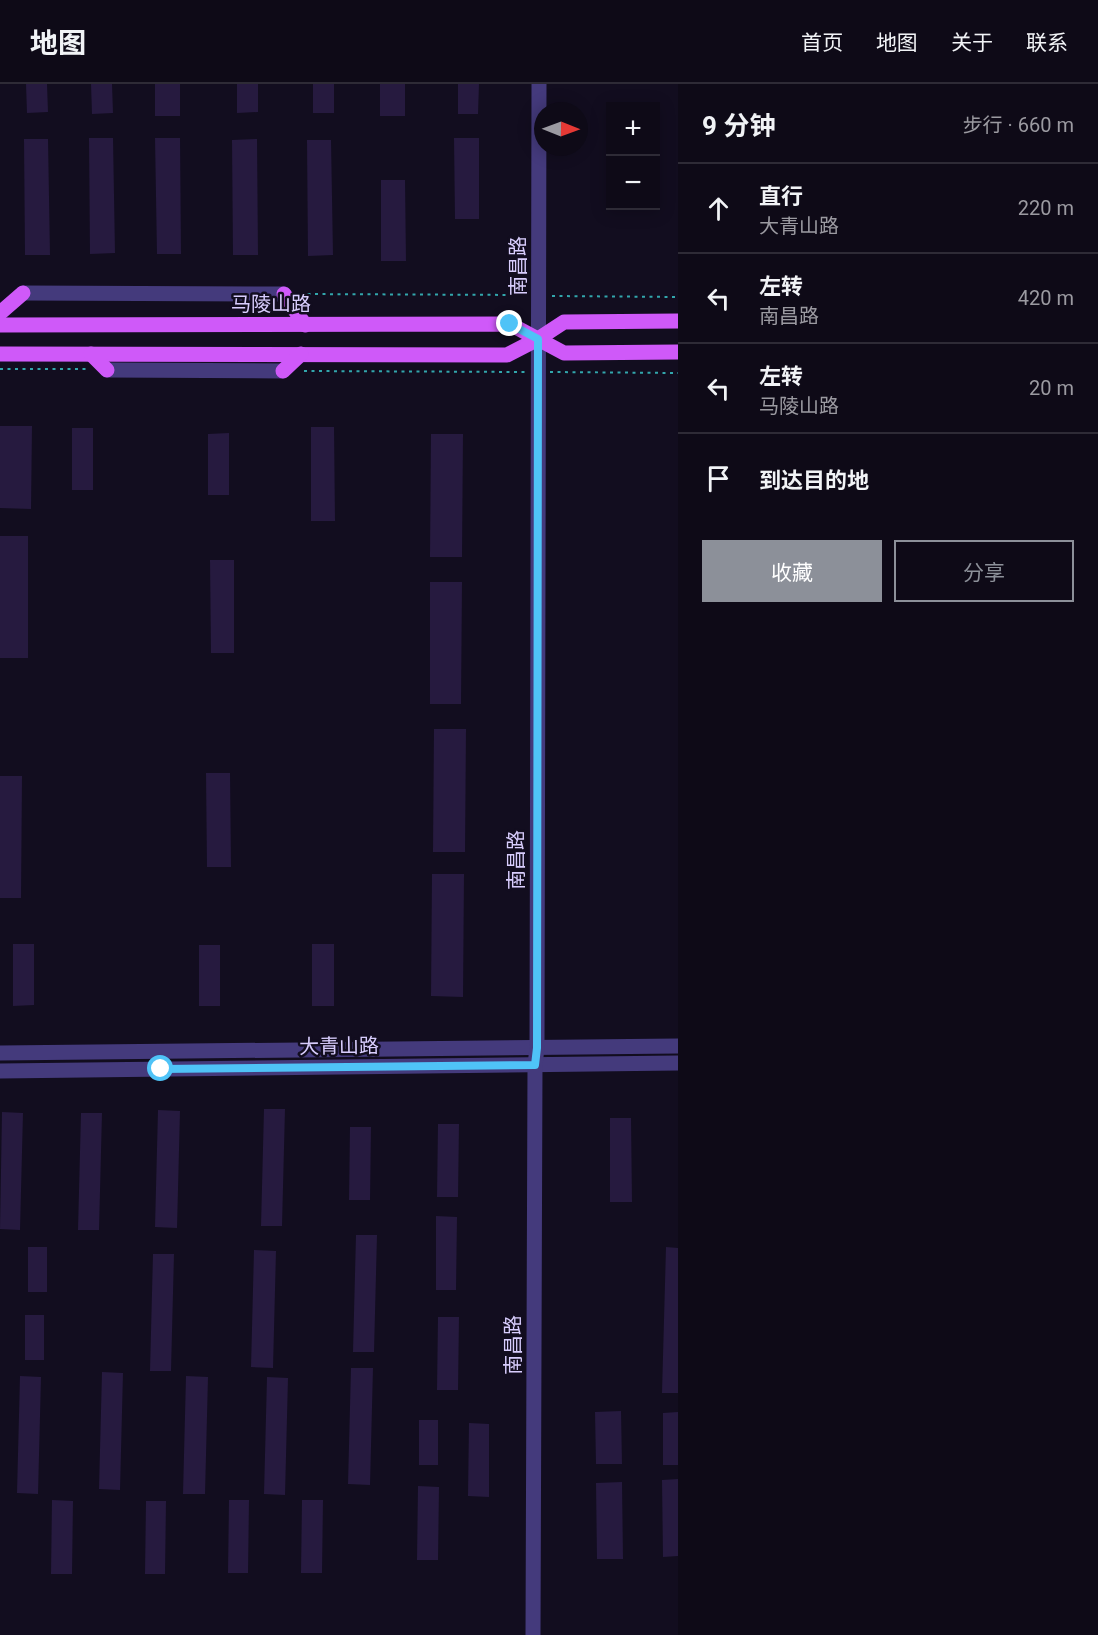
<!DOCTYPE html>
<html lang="zh">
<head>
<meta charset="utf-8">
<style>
  body { margin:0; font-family:Roboto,"Noto Sans SC",sans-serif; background:#1c1824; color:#f1f3f6 }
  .controls { position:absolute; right:18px; top:18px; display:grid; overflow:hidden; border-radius:0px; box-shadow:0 3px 15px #0003 }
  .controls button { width:54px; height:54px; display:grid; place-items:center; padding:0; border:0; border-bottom:2px solid #2e2b36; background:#0e0a17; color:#f1f3f6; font:30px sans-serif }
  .compass { position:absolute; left:534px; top:18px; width:54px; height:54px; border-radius:50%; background:#0e0a17; box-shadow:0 3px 15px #0003; rotate:91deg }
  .stop { position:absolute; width:18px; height:18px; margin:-14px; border:4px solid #4fc3f7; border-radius:50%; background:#fff }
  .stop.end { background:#4fc3f7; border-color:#fff; box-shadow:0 2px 6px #0008 }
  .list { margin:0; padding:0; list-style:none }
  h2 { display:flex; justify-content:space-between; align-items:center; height:78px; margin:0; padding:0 24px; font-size:26px }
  h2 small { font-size:20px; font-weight:400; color:#9b9aa1 }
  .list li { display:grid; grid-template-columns:39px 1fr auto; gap:18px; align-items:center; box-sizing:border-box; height:90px; padding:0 24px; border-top:2px solid #2e2b36 }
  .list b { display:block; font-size:22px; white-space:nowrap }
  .list p { margin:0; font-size:20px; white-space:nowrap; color:#9b9aa1 }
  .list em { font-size:20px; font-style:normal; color:#9b9aa1 }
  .actions { display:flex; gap:12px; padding:18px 24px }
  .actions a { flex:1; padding:14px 0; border:2px solid #8c9099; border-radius:0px; text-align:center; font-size:21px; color:#8c9099 }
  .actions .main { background:#8c9099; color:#fff }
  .icon { flex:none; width:33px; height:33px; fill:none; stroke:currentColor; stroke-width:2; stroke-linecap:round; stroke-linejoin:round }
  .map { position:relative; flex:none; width:678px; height:1551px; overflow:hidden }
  header { display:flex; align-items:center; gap:36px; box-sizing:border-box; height:84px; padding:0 30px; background:#0e0a17; border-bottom:2px solid #2e2b36 }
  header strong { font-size:28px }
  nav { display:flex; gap:33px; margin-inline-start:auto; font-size:21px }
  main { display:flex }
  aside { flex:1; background:#0e0a17 }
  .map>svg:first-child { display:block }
</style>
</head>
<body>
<header>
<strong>地图</strong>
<nav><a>首页</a><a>地图</a><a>关于</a><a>联系</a></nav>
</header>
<main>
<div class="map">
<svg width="678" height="1551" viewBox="0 0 678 1551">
  <rect width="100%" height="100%" fill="#120d1f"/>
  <!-- building -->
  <g fill="#261a3f">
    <polygon points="26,0 47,0 48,28 27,29"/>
    <polygon points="91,0 112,0 113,29 92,30"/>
    <rect x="155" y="0" width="25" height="32"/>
    <polygon points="237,0 258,0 258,28 237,29"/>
    <rect x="313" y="0" width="21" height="29"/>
    <rect x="380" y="0" width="25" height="32"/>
    <polygon points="458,0 479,0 478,30 458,30"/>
    <polygon points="89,54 113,54 115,169 90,170"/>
    <polygon points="155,54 180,54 181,170 157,170"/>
    <polygon points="454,54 479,54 479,135 455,135"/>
    <polygon points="24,55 48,55 50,171 25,171"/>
    <polygon points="257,55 258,171 233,171 232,56"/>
    <polygon points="307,56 331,56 333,171 308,172"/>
    <polygon points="381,96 405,96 406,177 381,177"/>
    <polygon points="0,342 32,342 31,425 0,424"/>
    <polygon points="311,343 334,343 335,437 311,437"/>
    <rect x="72" y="344" width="21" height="62"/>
    <polygon points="229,349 229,411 208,411 208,350"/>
    <polygon points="431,350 463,350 462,473 430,473"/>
    <rect x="0" y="452" width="28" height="122"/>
    <polygon points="210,476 234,476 234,569 211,569"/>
    <polygon points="430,498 462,498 461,620 430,620"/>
    <polygon points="434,645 466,645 465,768 433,768"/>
    <polygon points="206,689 230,689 231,783 207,783"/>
    <polygon points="0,692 22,692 21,814 0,814"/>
    <polygon points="432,790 464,790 463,913 431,912"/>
    <polygon points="13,860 34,860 34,921 13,922"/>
    <rect x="312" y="860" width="22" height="62"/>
    <rect x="199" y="861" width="21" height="61"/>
    <polygon points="264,1025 285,1025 282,1142 261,1142"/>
    <polygon points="158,1026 180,1027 177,1144 155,1143"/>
    <polygon points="2,1028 23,1029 20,1146 0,1145"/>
    <polygon points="81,1029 102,1029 99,1146 78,1146"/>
    <polygon points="610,1034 631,1034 632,1118 610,1118"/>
    <polygon points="438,1040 459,1040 458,1113 437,1113"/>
    <polygon points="350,1043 371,1043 370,1116 349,1116"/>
    <polygon points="436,1132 457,1133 456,1206 436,1206"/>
    <polygon points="356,1151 377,1151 374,1268 353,1268"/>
    <rect x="28" y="1163" width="19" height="45"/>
    <polygon points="666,1163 678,1164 678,1309 662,1309"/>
    <polygon points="254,1166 276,1167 273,1284 251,1283"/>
    <polygon points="153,1170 174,1170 171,1287 150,1287"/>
    <rect x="25" y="1231" width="19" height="45"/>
    <polygon points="438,1233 459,1233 458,1306 437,1306"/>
    <polygon points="351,1284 373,1284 370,1401 348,1400"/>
    <polygon points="102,1288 123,1289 120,1406 99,1405"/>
    <polygon points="20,1292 41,1293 38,1410 17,1409"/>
    <polygon points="186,1292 208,1293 205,1410 183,1410"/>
    <polygon points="267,1293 288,1294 285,1411 264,1410"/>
    <polygon points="621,1327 622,1380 596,1380 595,1328"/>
    <polygon points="678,1328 678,1381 663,1381 663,1329"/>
    <rect x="419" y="1336" width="19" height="45"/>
    <polygon points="469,1339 489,1340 489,1413 468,1412"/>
    <polygon points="678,1395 678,1472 663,1473 662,1396"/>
    <polygon points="622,1398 623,1475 597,1475 596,1399"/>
    <polygon points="418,1402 439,1403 438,1476 417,1476"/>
    <polygon points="52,1416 73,1417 72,1490 51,1490"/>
    <polygon points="229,1416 249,1416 248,1489 228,1489"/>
    <polygon points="302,1416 323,1416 322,1489 301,1489"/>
    <polygon points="146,1417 166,1417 165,1490 145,1490"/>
  </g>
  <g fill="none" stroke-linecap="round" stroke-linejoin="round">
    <!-- path -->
    <g stroke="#32a6ac" stroke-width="2" stroke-dasharray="3 4.5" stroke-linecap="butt">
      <polyline points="300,210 525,211"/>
      <polyline points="552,212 678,213"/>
      <polyline points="0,285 87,285"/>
      <polyline points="304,287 526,288"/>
      <polyline points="550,288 678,289"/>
    </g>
    <!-- minor -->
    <g stroke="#443a7c" stroke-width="15">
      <polyline points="23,209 284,210"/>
      <polyline points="107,286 283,287"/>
      <polyline points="0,969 678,962"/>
      <polyline points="0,987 678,979"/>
      <polyline points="533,1551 535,981 537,964 539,0"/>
    </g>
    <!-- major -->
    <g stroke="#cf59f9" stroke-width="15">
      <polyline points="284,210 305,241"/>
      <polyline points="0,229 23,209"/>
      <polyline points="0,241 510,240 564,269 678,268"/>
      <polyline points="0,270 507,271 538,255 564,238 678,237"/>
      <polyline points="91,270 107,286"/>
      <polyline points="283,287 301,270"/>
    </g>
  </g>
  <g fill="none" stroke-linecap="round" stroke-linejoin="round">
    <!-- route -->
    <polyline stroke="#4fc3f7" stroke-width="8" points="161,985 535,981 537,964 538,255 510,240"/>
  </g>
  <g text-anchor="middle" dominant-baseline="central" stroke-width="5" stroke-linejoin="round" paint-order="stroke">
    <!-- street labels -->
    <g font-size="20" fill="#d8cdfd" stroke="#120d1f">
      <text transform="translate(518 182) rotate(-90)">南昌路</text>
      <text x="271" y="220">马陵山路</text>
      <text transform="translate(516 776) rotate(-90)">南昌路</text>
      <text transform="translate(339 962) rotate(-1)">大青山路</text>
      <text transform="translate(513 1261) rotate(-90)">南昌路</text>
    </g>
  </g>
</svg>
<div class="controls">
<button>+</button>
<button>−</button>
</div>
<svg class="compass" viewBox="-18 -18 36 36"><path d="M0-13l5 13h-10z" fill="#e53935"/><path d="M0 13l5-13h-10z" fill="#9b9aa1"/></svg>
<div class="stop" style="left:161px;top:985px"></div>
<div class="stop end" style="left:510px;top:240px"></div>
</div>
<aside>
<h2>9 分钟<small>步行 · 660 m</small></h2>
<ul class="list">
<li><svg class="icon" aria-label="ahead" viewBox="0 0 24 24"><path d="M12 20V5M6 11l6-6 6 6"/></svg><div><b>直行</b><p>大青山路</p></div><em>220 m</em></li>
<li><svg class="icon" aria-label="left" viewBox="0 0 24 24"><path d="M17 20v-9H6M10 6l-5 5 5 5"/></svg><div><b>左转</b><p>南昌路</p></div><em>420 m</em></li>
<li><svg class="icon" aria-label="left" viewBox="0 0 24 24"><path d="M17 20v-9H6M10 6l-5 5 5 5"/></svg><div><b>左转</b><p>马陵山路</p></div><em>20 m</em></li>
<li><svg class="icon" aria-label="arrive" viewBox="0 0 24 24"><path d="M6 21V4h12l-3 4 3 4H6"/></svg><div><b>到达目的地</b></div></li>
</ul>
<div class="actions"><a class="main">收藏</a><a>分享</a></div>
</aside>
</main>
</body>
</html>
